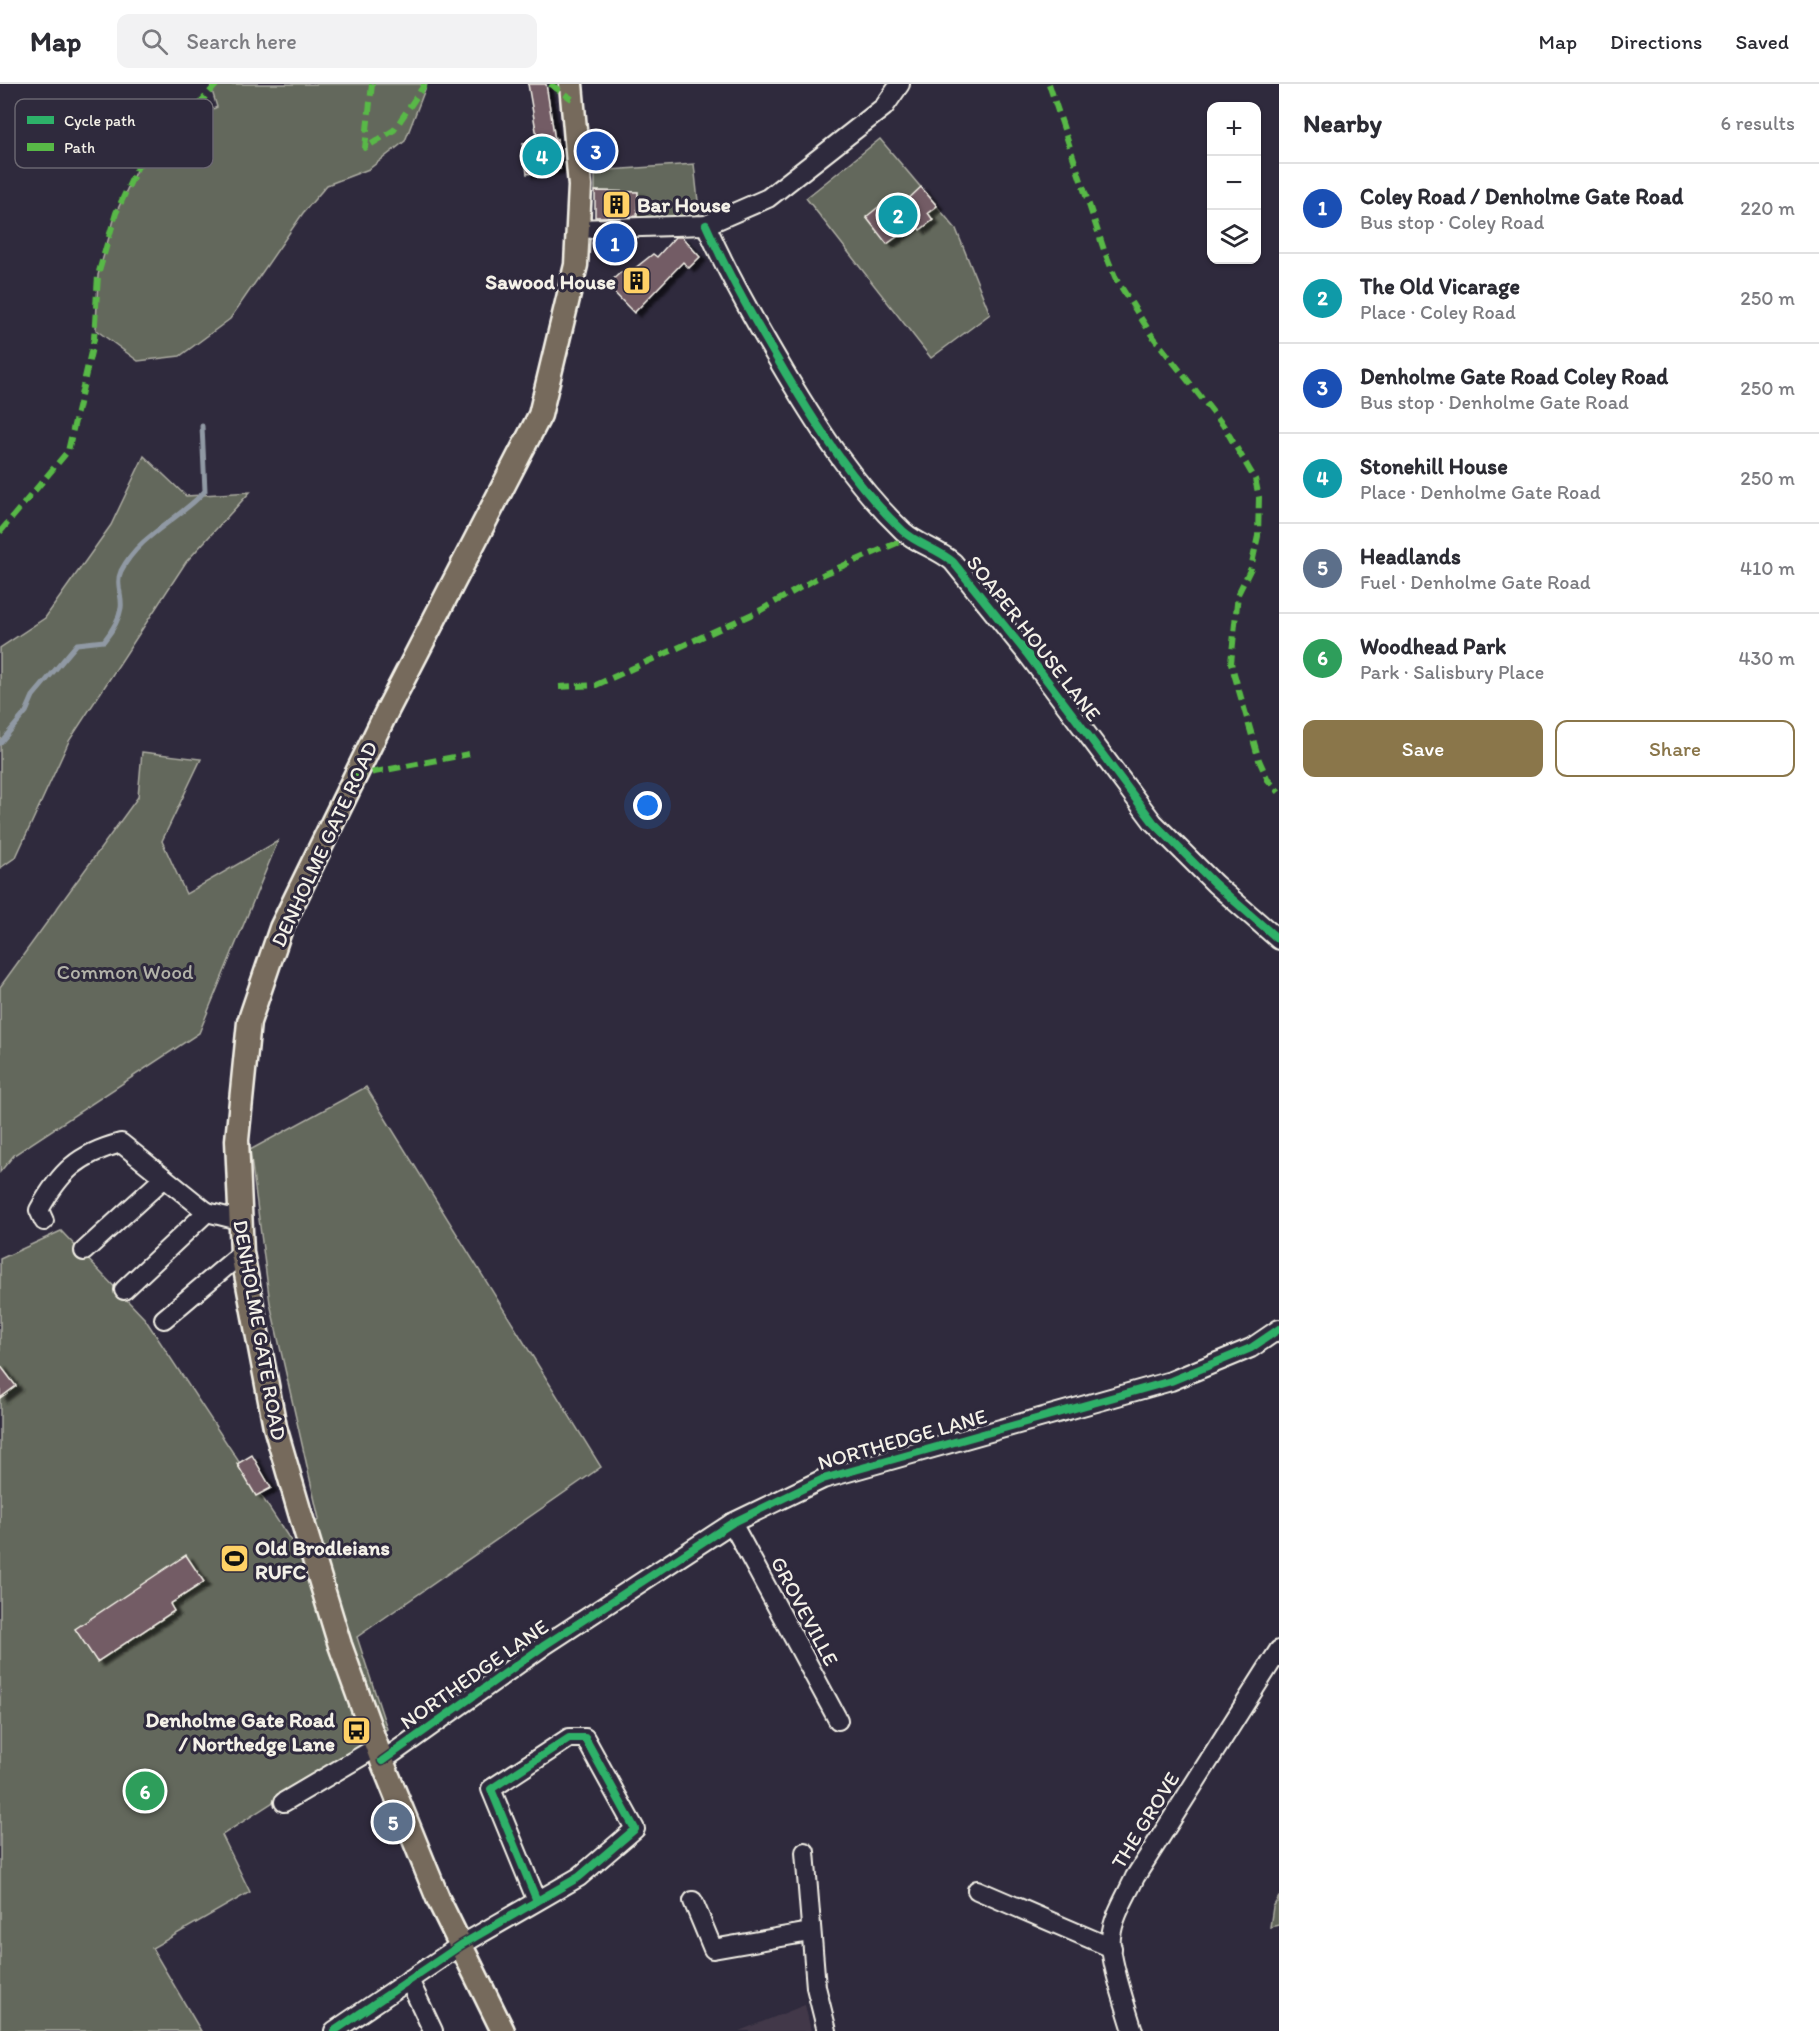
<!DOCTYPE html>
<html lang="en">
<head>
<meta charset="utf-8">
<style>
  body { margin:0; font-family:Itim,sans-serif; background:#f2f2f3; color:#2b2b33 }
  .controls { position:absolute; right:18px; top:18px; display:grid; overflow:hidden; border-radius:12px; box-shadow:0 2px 4px #0004 }
  .controls button { width:54px; height:54px; display:grid; place-items:center; padding:0; border:0; border-bottom:2px solid #e1e1e2; background:#fff; color:#2b2b33; font:30px sans-serif }
  .you { position:absolute; left:648px; top:722px; width:21px; height:21px; margin:-15px; border:4px solid #fff; border-radius:50%; background:#1a73e8; box-shadow:0 0 0 9px #1a73e833 }
  .badge { display:grid; place-items:center; width:39px; height:39px; border-radius:50%; background:#8a764a; color:#fff; font-size:20px; font-weight:700 }
  .pin { position:absolute; translate:-50% -50%; border:3px solid #fff; box-shadow:0 2px 6px #0006 }
  .list { margin:0; padding:0; list-style:none }
  h2 { display:flex; justify-content:space-between; align-items:center; height:78px; margin:0; padding:0 24px; font-size:26px }
  h2 small { font-size:20px; font-weight:400; color:#7c7c81 }
  .list li { display:grid; grid-template-columns:39px 1fr auto; gap:18px; align-items:center; box-sizing:border-box; height:90px; padding:0 24px; border-top:2px solid #e1e1e2 }
  .list b { display:block; font-size:22px; white-space:nowrap }
  .list p { margin:0; font-size:20px; white-space:nowrap; color:#7c7c81 }
  .list em { font-size:20px; font-style:normal; color:#7c7c81 }
  .actions { display:flex; gap:12px; padding:18px 24px }
  .actions a { flex:1; padding:14px 0; border:2px solid #8a764a; border-radius:12px; text-align:center; font-size:21px; color:#8a764a }
  .actions .main { background:#8a764a; color:#fff }
  .icon { flex:none; width:33px; height:33px; fill:none; stroke:currentColor; stroke-width:2; stroke-linecap:round; stroke-linejoin:round }
  .map { position:relative; flex:none; width:1279px; height:1947px; overflow:hidden }
  header { display:flex; align-items:center; gap:36px; box-sizing:border-box; height:84px; padding:0 30px; background:#fff; border-bottom:2px solid #e1e1e2 }
  header strong { font-size:28px }
  nav { display:flex; gap:33px; margin-inline-start:auto; font-size:21px }
  .search { width:420px; height:54px; background:#f2f2f3; display:flex; align-items:center; gap:15px; box-sizing:border-box; padding:0 21px; border-radius:12px; color:#7c7c81; font-size:22px }
  main { display:flex }
  aside { flex:1; background:#fff }
  .map>svg:first-child { display:block }
</style>
</head>
<body>
<header>
<strong>Map</strong>
<div class="search"><svg class="icon" aria-label="search" viewBox="0 0 24 24"><circle cx="10" cy="10" r="6"/><path d="M15 15l6 6"/></svg>Search here</div>
<nav><a>Map</a><a>Directions</a><a>Saved</a></nav>
</header>
<main>
<div class="map">
<svg width="1279" height="1947" viewBox="0 0 1279 1947">
  <defs>
    <filter id="shadow"><feDropShadow dx="6" dy="4" stdDeviation="1.5" flood-color="#0009"/></filter>
  </defs>
  <rect width="100%" height="100%" fill="#2f2a3d"/>
  <filter id="ink" filterUnits="userSpaceOnUse"><feTurbulence type="fractalNoise" baseFrequency=".0167" numOctaves="2"/><feDisplacementMap in="SourceGraphic" scale="12" xChannelSelector="R" yChannelSelector="G"/><feConvolveMatrix kernelMatrix="1 2 1 2 8 2 1 2 1" color-interpolation-filters="sRGB"/></filter>
  <g filter="url(#ink)">
    <!-- built -->
    <polygon fill="#433949" points="805,1921 811,1947 739,1947"/>
    <!-- green -->
    <g fill="#63685b" stroke="#acaca2" stroke-width="1.5">
      <polygon points="210,0 427,0 405,57 369,85 327,101 303,129 230,235 180,272 138,277 96,246 98,191 116,129 138,82 180,41 217,23"/>
      <polygon points="880,55 956,145 990,230 931,274 806,114"/>
      <polygon points="694,80 700,136 637,134 638,108 595,107 595,87"/>
      <polygon points="144,372 186,412 250,408 186,478 69,657 16,773 0,784 0,564 45,534 111,441"/>
      <polygon points="142,668 201,675 162,757 186,810 278,757 199,949 14,1071 0,1088 0,903 138,713"/>
      <polygon points="366,1003 601,1383 357,1553 387,1645 222,1751 250,1808 152,1864 201,1947 0,1947 0,1175 61,1147 145,1235 293,1460 319,1435 270,1219 250,1066"/>
      <polygon points="1279,1813 1279,1841 1270,1843 1273,1823"/>
    </g>
    <g fill="none" stroke-linecap="round" stroke-linejoin="round">
      <!-- stream -->
      <path stroke="#9099a4" stroke-width="5" d="M0,659L26,628L33,612L77,560L104,557C112,547 119,537 121,524C123,512 115,500 121,487C140,450 179,436 205,407L202,342"/>
    </g>
    <!-- building -->
    <g fill="#735b65" stroke="#f4f1e8" stroke-width="1.5" filter="url(#shadow)">
      <polygon points="528,0 546,0 555,56 557,55 560,85 527,90 523,59 538,58"/>
      <polygon points="921,103 937,122 928,129 933,136 920,146 915,140 887,160 866,133 892,112 902,121"/>
      <polygon points="595,107 638,108 637,132 595,133"/>
      <polygon points="675,153 682,153 700,173 689,184 683,178 634,229 607,201 621,188 625,192 653,170 657,173"/>
      <polygon points="0,1281 16,1302 0,1314"/>
      <polygon points="252,1371 271,1404 256,1412 237,1380"/>
      <polygon points="186,1471 204,1498 170,1520 174,1527 97,1578 75,1545"/>
    </g>
    <g fill="none" stroke-linecap="round" stroke-linejoin="round">
      <defs>
        <g id="minor">
          <path d="M706,141C729,193 757,241 786,290C820,347 855,401 903,447C917,460 938,465 953,478L1028,571L1153,738L1215,800L1279,856"/>
          <polyline points="577,145 706,141 768,114 884,23 900,0"/>
          <path d="M44,1137L39,1126C60,1088 78,1070 121,1059L207,1128"/>
          <polyline points="84,1167 164,1094"/>
          <polyline points="124,1206 207,1128 239,1136"/>
          <polyline points="164,1235 242,1169"/>
          <polyline points="732,1439 838,1636"/>
          <polyline points="382,1677 545,1561 732,1439 823,1395 1171,1297 1251,1264 1279,1245"/>
          <polyline points="284,1718 377,1663"/>
          <polyline points="805,1768 816,1903 827,1947"/>
          <polyline points="977,1806 1112,1864"/>
          <polyline points="693,1817 713,1865 810,1848"/>
          <polyline points="409,1896 433,1947"/>
          <polyline points="334,1947 461,1861 579,1793 635,1745 585,1654 569,1654 491,1705 537,1817"/>
          <path d="M1133,1947C1127,1926 1108,1872 1111,1853C1113,1832 1127,1811 1135,1793L1279,1566"/>
        </g>
        <polyline id="major" points="503,1947 439,1817 382,1677 340,1561 300,1429 275,1343 242,1169 237,1056 249,938 281,844 388,625 540,331 576,181 580,102 571,0"/>
      </defs>
      <!-- minor casing -->
      <use href="#minor" stroke="#f4f1e8" stroke-width="22"/>
      <!-- major casing -->
      <use href="#major" stroke="#f4f1e8" stroke-width="27"/>
      <!-- minor -->
      <use href="#minor" stroke="#2f2a3d" stroke-width="18"/>
      <!-- major -->
      <use href="#major" stroke="#766a5c" stroke-width="22"/>
      <!-- quiet -->
      <g stroke="#58b947" stroke-width="6" stroke-dasharray="12 6" stroke-linecap="butt">
        <polyline points="372,0 365,64 394,46 425,0"/>
        <polyline points="550,0 572,15"/>
        <polyline points="1049,0 1104,166 1116,195 1151,250 1223,341 1255,395 1259,413 1258,452 1251,484 1238,510 1231,579 1259,676 1268,696 1279,708"/>
        <polyline points="0,448 68,367 94,255 98,191 116,129 138,82 180,41 217,0"/>
        <polyline points="559,603 596,601 761,526 824,490 899,458 906,449"/>
        <polyline points="354,692 469,670"/>
      </g>
      <defs>
        <g id="cycleway">
          <path d="M706,141C729,193 757,241 786,290C820,347 855,401 903,447C917,460 938,465 953,478L1028,571L1153,738L1215,800L1279,856"/>
          <polyline points="382,1677 545,1561 732,1439 823,1395 1171,1297 1251,1264 1279,1245"/>
          <polyline points="334,1947 461,1861 579,1793 635,1745 585,1654 569,1654 491,1705 537,1817"/>
        </g>
      </defs>
      <!-- cycleway casing -->
      <use href="#cycleway" stroke="#2f2a3d" stroke-width="11"/>
      <!-- cycleway -->
      <use href="#cycleway" stroke="#2db169" stroke-width="8"/>
    </g>
  </g>
  <!-- icons -->
  <defs>
    <symbol id="building-square" viewBox="-11 -11 22 22"><rect x="-9" y="-9" width="18" height="18" rx="4" fill="#ffd166" stroke="#2f2a3d"/><path d="M-4-6H4V6H1V3H-1V6H-4ZM-2.5-4.3h1.7v1.8h-1.7ZM.8-4.3h1.7v1.8H.8ZM-2.5-1h1.7V.8h-1.7ZM.8-1h1.7V.8H.8Z" fill="#111"/></symbol>
    <symbol id="stadium-square" viewBox="-11 -11 22 22"><rect x="-9" y="-9" width="18" height="18" rx="4" fill="#ffd166" stroke="#2f2a3d"/><path d="M0-5a6.5 5 0 1 0 0 10a6.5 5 0 1 0 0-10ZM-3.5-1.8h7v3.6h-7Z" fill="#111"/></symbol>
    <symbol id="bus-square" viewBox="-11 -11 22 22"><rect x="-9" y="-9" width="18" height="18" rx="4" fill="#ffd166" stroke="#2f2a3d"/><path d="M-5-6H5V4H4V6H2V4H-2V6H-4V4H-5ZM-3.5-4V0h7V-4ZM-3.5 1.2v1.5H-2V1.2ZM2 1.2v1.5H3.5V1.2Z" fill="#111"/></symbol>
  </defs>
  <g fill-rule="evenodd">
    <use href="#building-square" x="600" y="104" width="33" height="33"/>
    <use href="#building-square" x="620" y="180" width="33" height="33"/>
    <use href="#stadium-square" x="218" y="1458" width="33" height="33"/>
    <use href="#bus-square" x="340" y="1630" width="33" height="33"/>
  </g>
  <g text-anchor="middle" dominant-baseline="central" stroke-width="6" stroke-linejoin="round" paint-order="stroke">
    <!-- poi labels -->
    <g font-size="21" font-weight="bold" fill="#f4f1e8" stroke="#2f2a3d" text-anchor="start">
      <text x="637" y="120">Bar House</text>
      <text x="616" y="197" text-anchor="end">Sawood House</text>
      <text x="255" y="1463">Old Brodleians<tspan x="255" dy="24">RUFC</tspan></text>
      <text x="335" y="1635" text-anchor="end">Denholme Gate Road<tspan x="335" dy="24">/ Northedge Lane</tspan></text>
    </g>
    <!-- street labels -->
    <g font-size="21" fill="#f4f1e8" stroke="#2f2a3d">
      <text transform="translate(1034 554) rotate(52)">SOAPER HOUSE LANE</text>
      <text transform="translate(324 760) rotate(-65)">DENHOLME GATE ROAD</text>
      <text transform="translate(260 1246) rotate(80)">DENHOLME GATE ROAD</text>
      <text transform="translate(902 1355) rotate(-16)">NORTHEDGE LANE</text>
      <text transform="translate(805 1527) rotate(62)">GROVEVILLE</text>
      <text transform="translate(474 1590) rotate(-35)">NORTHEDGE LANE</text>
      <text transform="translate(1145 1736) rotate(-58)">THE GROVE</text>
    </g>
    <!-- park labels -->
    <g font-size="21" fill="#b3b3a9" stroke="#2f2a3d">
      <text x="125" y="887">Common Wood</text>
    </g>
  </g>
  <!-- legend -->
  <rect x="15" y="15" width="198" height="69" rx="9" fill="#2f2a3d" stroke="#6a6670" stroke-width="1.5"/>
  <rect x="27" y="32" width="27" height="8" fill="#2db169"/>
  <rect x="27" y="59" width="27" height="8" fill="#58b947"/>
  <g font-size="16" fill="#f4f1e8">
    <text x="64" y="42">Cycle path</text>
    <text x="64" y="69">Path</text>
  </g>
</svg>
<div class="controls">
<button>+</button>
<button>−</button>
<button><svg class="icon" aria-label="layers" viewBox="0 0 24 24"><path d="M12 4l9 5-9 5-9-5zM3 14l9 5 9-5"/></svg></button>
</div>
<div class="you"></div>
<div class="pin badge" style="left:615px;top:159px;background:#1a4fb4">1</div>
<div class="pin badge" style="left:898px;top:131px;background:#0f9aa8">2</div>
<div class="pin badge" style="left:596px;top:67px;background:#1a4fb4">3</div>
<div class="pin badge" style="left:542px;top:72px;background:#0f9aa8">4</div>
<div class="pin badge" style="left:393px;top:1738px;background:#5c6f8a">5</div>
<div class="pin badge" style="left:145px;top:1707px;background:#2e9e5b">6</div>
</div>
<aside>
<h2>Nearby<small>6 results</small></h2>
<ul class="list">
<li><span class="badge" style="background:#1a4fb4">1</span><div><b>Coley Road / Denholme Gate Road</b><p>Bus stop · Coley Road</p></div><em>220 m</em></li>
<li><span class="badge" style="background:#0f9aa8">2</span><div><b>The Old Vicarage</b><p>Place · Coley Road</p></div><em>250 m</em></li>
<li><span class="badge" style="background:#1a4fb4">3</span><div><b>Denholme Gate Road Coley Road</b><p>Bus stop · Denholme Gate Road</p></div><em>250 m</em></li>
<li><span class="badge" style="background:#0f9aa8">4</span><div><b>Stonehill House</b><p>Place · Denholme Gate Road</p></div><em>250 m</em></li>
<li><span class="badge" style="background:#5c6f8a">5</span><div><b>Headlands</b><p>Fuel · Denholme Gate Road</p></div><em>410 m</em></li>
<li><span class="badge" style="background:#2e9e5b">6</span><div><b>Woodhead Park</b><p>Park · Salisbury Place</p></div><em>430 m</em></li>
</ul>
<div class="actions"><a class="main">Save</a><a>Share</a></div>
</aside>
</main>
</body>
</html>
